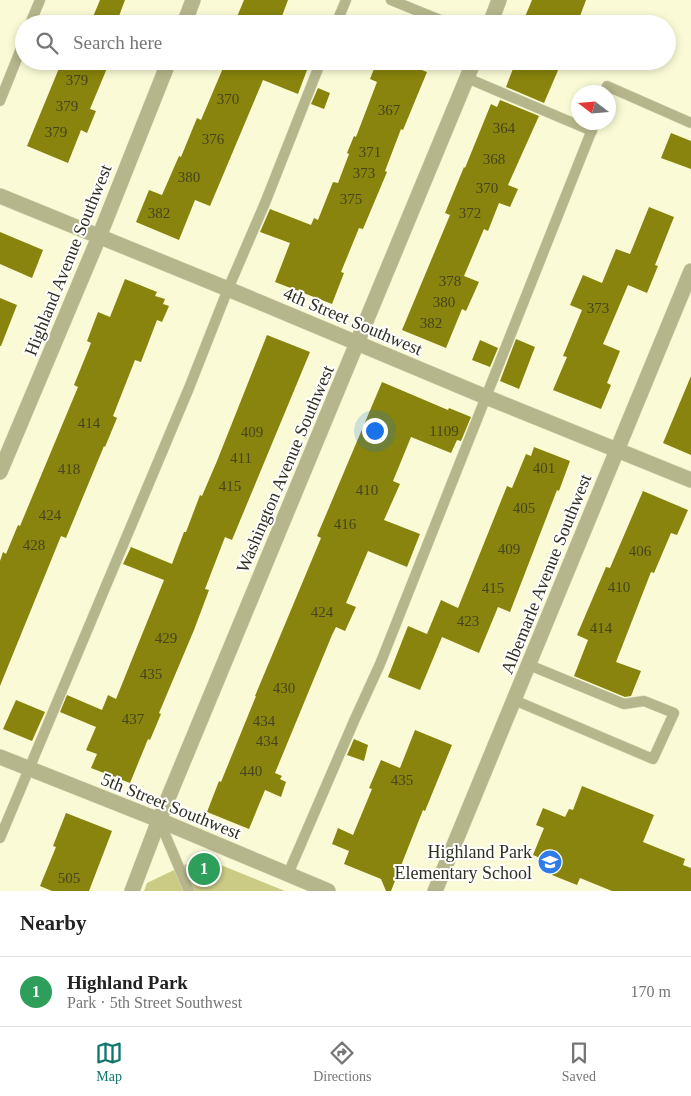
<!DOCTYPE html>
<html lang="en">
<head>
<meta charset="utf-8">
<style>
  body { margin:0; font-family:Georgia,serif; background:#f6f6f6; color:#222 }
  .compass { position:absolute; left:571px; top:85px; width:45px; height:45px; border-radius:50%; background:#fff; box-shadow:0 2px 8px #0003; rotate:286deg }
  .you { position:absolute; left:374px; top:430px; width:18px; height:18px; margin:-12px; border:4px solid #fff; border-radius:50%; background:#1a73e8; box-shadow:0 0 0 8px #1a73e833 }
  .badge { display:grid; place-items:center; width:32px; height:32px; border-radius:50%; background:#0f766e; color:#fff; font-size:16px; font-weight:700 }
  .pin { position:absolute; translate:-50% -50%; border:2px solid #fff; box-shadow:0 1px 5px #0006 }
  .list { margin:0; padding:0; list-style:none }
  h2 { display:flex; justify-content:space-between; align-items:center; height:65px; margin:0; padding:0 20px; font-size:21px }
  h2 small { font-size:16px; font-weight:400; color:#767676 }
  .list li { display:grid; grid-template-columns:32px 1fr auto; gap:15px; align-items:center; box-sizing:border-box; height:70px; padding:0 20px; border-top:1px solid #e0e0e0 }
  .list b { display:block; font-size:19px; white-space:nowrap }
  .list p { margin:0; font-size:16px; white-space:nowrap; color:#767676 }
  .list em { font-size:16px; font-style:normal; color:#767676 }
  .icon { flex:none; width:28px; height:28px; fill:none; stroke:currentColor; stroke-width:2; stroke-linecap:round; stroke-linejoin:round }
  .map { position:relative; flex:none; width:691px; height:891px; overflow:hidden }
  .search { position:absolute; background:#fff; box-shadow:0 2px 8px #0003; left:15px; right:15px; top:15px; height:55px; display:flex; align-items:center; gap:12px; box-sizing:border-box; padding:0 18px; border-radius:28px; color:#767676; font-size:19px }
  .sheet { height:135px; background:#fff }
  nav { display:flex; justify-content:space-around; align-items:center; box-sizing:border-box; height:70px; border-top:1px solid #e0e0e0; background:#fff; font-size:14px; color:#767676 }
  nav a { display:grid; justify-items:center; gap:2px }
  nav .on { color:#0f766e }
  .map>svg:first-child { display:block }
</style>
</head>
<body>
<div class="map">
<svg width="691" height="891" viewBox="0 0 691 891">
  <rect width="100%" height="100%" fill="#fafbd6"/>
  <!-- green -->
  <polygon fill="#cbcb86" points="201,857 285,891 144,891 147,883"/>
  <!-- building -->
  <g fill="#88840d">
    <polygon points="100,0 125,0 116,24 90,24"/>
    <polygon points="244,0 288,0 279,24 234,24"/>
    <polygon points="532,0 586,0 577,24 522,24"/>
    <polygon points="62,61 110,61 90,109 96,111 87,133 81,130 68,163 27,146"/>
    <polygon points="226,61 287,61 307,70 298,94 263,80 210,206 195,200 179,240 136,222 149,190 162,195 179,156 181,157 197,118 201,120"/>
    <polygon points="377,61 399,61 427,72 403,130 401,129 385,171 387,172 363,229 359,228 341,272 344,273 332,304 275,282 290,243 260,232 270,209 311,225 314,218 318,220 333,182 338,183 349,154 347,153 354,136 356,137 377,82 370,79"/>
    <polygon points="516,61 562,61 544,103 506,87"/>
    <polygon points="318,88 330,93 324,109 311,104"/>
    <polygon points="500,100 539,116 508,185 518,189 510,207 499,203 488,231 484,229 464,276 479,282 466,311 462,309 446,348 402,330 450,215 445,213 464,167 465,168 491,104 497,107"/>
    <polygon points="671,133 691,141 691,169 661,158"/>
    <polygon points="649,207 674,217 655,265 658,266 647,293 628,285 603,344 620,351 607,383 611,385 601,409 553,390 567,357 563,356 582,310 570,305 583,275 602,283 616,249 630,254"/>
    <polygon points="0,232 43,250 32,278 0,264"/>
    <polygon points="125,279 157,292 155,296 165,299 163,304 169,306 162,322 157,320 141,362 135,360 113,416 117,418 105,447 104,446 66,538 61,536 0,686 0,561 3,552 6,554 18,525 20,526 78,387 74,385 91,343 87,341 98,312 110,317"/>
    <polygon points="0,298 17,305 1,346 0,346"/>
    <polygon points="267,335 310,352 232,540 225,537 205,589 209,590 194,630 159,713 161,714 150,740 148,739 130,783 91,768 97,754 86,750 96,727 60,712 67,695 102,710 108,695 116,699 164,580 123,564 131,547 172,564 184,532 186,532 200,495 202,496 217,461"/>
    <polygon points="516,339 535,347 519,389 500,381"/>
    <polygon points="480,340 498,348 490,367 472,360"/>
    <polygon points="691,376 691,455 663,443"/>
    <polygon points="382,382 448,410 449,408 471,417 461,441 457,440 451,453 411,437 393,481 400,484 384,520 420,534 407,567 368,551 346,603 356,607 345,631 336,627 332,635 275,773 282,776 280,779 286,782 281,797 265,790 249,829 207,812 219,781 221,782 256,696 255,696 321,538 317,536"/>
    <polygon points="534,447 570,461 559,491 557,490 510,612 498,607 479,653 442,637 420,690 388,677 408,626 427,634 441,600 458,608 507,486 512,488 526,454 531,456"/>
    <polygon points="643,491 688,510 677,535 671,533 654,573 651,572 616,662 641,671 631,696 625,697 574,676 588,640 577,635 606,567 610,568"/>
    <polygon points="16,700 45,712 32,741 3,729"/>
    <polygon points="415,730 452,745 425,811 423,810 391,891 386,891 381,879 344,864 349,851 332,844 338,828 353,835 372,789 369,788 381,760 400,768"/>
    <polygon points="354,739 368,745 364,761 347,755"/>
    <polygon points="582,786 654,815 643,842 685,859 683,865 691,868 691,891 612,891 580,878 577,885 552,875 556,865 533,855 544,828 536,825 543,808 565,817 569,809 573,810"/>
    <polygon points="66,813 112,831 89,891 52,891 40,886 56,847 53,846"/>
  </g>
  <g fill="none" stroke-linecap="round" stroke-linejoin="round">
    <defs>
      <g id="lane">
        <polyline points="391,0 450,24"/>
        <polyline points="30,24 40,0"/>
        <polyline points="336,24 346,0"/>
        <polyline points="467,78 592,131"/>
        <polyline points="605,92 607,86 691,123"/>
        <polyline points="0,101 24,41"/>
        <polyline points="514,700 653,759 674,713 644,701 624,704 529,665"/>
        <polyline points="159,820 189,891"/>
        <polyline points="0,838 189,388 228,289 265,203 321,61"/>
        <polyline points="288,874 354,721 380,664 595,122"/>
      </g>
      <g id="street">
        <polyline points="184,24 193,0"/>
        <polyline points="490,24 499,0"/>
        <polyline points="0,196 228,289 486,397 691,480"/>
        <polyline points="0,472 99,237 169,61"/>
        <polyline points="0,757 159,820 328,891"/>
        <polyline points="132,891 159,820 474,61"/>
        <polyline points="435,891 691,271"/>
      </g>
    </defs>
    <!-- lane casing -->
    <use href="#lane" stroke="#d6d6b6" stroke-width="11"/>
    <!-- street casing -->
    <use href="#street" stroke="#d6d6b6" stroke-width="16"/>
    <!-- lane -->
    <use href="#lane" stroke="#b6b68c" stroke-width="10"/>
    <!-- street -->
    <use href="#street" stroke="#b6b68c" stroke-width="15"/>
  </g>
  <!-- icons -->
  <defs>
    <symbol id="school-disc" viewBox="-11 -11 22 22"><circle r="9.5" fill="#2e7ce8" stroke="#fff"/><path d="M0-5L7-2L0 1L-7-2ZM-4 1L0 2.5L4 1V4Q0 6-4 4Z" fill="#fff"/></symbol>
  </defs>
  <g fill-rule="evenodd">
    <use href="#school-disc" x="536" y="848" width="28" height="28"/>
  </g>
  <g text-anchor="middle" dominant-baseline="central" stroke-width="4" stroke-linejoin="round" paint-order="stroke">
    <!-- number labels -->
    <g font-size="15" fill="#46451d">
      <text x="77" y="80">379</text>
      <text x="228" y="99">370</text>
      <text x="67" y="106">379</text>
      <text x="389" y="110">367</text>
      <text x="504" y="128">364</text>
      <text x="56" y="132">379</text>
      <text x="213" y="139">376</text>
      <text x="370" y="152">371</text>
      <text x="494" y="159">368</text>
      <text x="364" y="173">373</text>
      <text x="189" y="177">380</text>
      <text x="487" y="188">370</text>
      <text x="351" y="199">375</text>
      <text x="159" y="213">382</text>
      <text x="470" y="213">372</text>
      <text x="450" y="281">378</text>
      <text x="444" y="302">380</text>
      <text x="598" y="308">373</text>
      <text x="431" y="323">382</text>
      <text x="89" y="423">414</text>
      <text x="444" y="431">1109</text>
      <text x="252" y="432">409</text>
      <text x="241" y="458">411</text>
      <text x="544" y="468">401</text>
      <text x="69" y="469">418</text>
      <text x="230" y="486">415</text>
      <text x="367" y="490">410</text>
      <text x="524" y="508">405</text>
      <text x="50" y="515">424</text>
      <text x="345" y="524">416</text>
      <text x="34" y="545">428</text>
      <text x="509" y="549">409</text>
      <text x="640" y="551">406</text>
      <text x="619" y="587">410</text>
      <text x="493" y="588">415</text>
      <text x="322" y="612">424</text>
      <text x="468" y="621">423</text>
      <text x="601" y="628">414</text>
      <text x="166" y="638">429</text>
      <text x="151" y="674">435</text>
      <text x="284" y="688">430</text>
      <text x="133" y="719">437</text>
      <text x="264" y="721">434</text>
      <text x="267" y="741">434</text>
      <text x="251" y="771">440</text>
      <text x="402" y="780">435</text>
      <text x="69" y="878">505</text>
    </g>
    <!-- street labels -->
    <g font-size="18" fill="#303022" stroke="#fff">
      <text transform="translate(68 260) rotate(-68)">Highland Avenue Southwest</text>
      <text transform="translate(353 321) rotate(23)">4th Street Southwest</text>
      <text transform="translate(285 469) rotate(-67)">Washington Avenue Southwest</text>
      <text transform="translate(546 574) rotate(-68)">Albemarle Avenue Southwest</text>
      <text transform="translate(171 806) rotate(22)">5th Street Southwest</text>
    </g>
    <!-- poi labels -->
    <g font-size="18" fill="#303022" stroke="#fff" text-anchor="end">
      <text x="532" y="852">Highland Park<tspan x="532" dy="21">Elementary School</tspan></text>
    </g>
  </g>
</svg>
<svg class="compass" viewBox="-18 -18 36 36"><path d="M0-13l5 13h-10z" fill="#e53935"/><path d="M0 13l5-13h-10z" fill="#767676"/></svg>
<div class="you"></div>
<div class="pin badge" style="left:204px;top:869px;background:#2e9e5b">1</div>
<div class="search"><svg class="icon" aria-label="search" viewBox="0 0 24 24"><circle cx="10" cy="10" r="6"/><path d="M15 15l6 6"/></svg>Search here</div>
</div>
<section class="sheet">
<h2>Nearby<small></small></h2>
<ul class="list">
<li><span class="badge" style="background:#2e9e5b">1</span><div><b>Highland Park</b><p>Park · 5th Street Southwest</p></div><em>170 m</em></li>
</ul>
</section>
<nav>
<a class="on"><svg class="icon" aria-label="map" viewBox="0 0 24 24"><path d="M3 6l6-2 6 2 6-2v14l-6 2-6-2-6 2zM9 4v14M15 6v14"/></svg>Map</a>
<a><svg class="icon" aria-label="directions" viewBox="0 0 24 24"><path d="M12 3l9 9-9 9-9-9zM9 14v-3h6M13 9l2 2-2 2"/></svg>Directions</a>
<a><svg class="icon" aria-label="saved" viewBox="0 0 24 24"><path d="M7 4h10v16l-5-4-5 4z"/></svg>Saved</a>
</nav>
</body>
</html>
